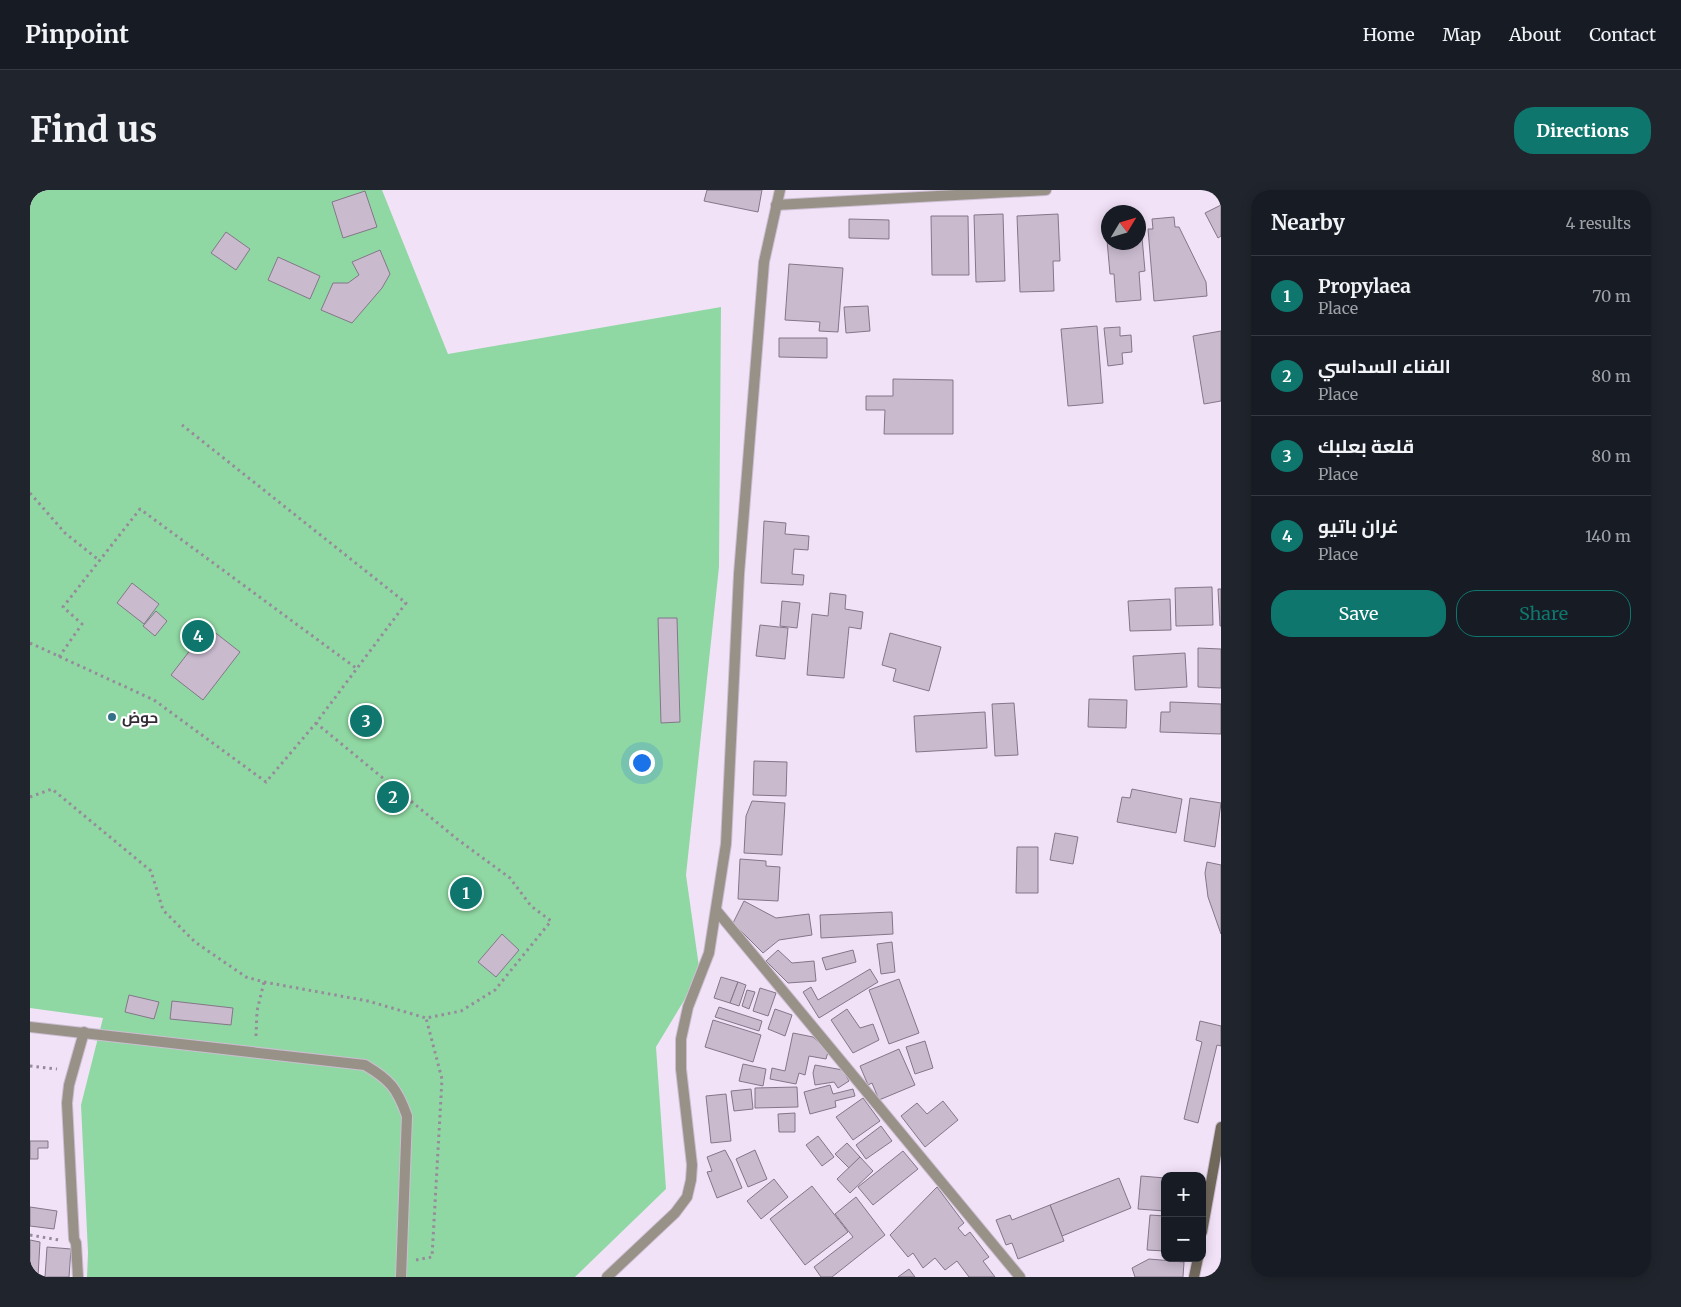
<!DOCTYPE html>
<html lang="en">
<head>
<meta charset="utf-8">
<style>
  body { margin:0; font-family:Merriweather,Cairo,serif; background:#20242c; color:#f1f3f6 }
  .controls { position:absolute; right:15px; bottom:15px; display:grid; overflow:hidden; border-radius:10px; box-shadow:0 2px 12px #0003 }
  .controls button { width:45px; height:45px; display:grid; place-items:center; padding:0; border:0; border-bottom:1px solid #363941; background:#171b24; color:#f1f3f6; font:25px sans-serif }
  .compass { position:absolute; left:1071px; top:15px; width:45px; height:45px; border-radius:50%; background:#171b24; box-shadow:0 2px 12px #0003; rotate:52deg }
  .you { position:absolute; left:611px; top:572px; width:18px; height:18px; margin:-12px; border:4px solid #fff; border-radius:50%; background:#1a73e8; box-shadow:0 0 0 8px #1a73e833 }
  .badge { display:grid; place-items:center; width:32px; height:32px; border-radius:50%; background:#0f766e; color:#fff; font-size:16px; font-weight:700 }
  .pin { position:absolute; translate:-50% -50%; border:2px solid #fff; box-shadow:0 1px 5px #0006 }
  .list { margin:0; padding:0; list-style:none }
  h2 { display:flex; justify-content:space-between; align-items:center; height:65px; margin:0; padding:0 20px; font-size:21px }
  h2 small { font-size:16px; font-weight:400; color:#9ea1a6 }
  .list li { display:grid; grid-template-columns:32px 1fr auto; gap:15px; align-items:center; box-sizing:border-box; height:80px; padding:0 20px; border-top:1px solid #363941 }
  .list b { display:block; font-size:19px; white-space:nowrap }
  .list p { margin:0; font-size:16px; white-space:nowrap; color:#9ea1a6 }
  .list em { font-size:16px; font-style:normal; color:#9ea1a6 }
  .actions { display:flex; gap:10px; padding:15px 20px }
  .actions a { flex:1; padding:11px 0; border:1px solid #0f766e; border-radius:20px; text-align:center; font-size:18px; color:#0f766e }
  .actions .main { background:#0f766e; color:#fff }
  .map { position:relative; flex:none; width:1191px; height:1087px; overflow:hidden; border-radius:20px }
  header { display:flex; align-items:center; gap:30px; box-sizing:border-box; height:70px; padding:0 25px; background:#171b24; border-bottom:1px solid #363941 }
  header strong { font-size:24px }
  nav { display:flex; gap:28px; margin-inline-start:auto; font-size:18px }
  .intro { display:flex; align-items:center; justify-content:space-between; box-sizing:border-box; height:120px; padding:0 30px }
  h1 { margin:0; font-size:35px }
  .button { padding:12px 22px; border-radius:20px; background:#0f766e; color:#fff; font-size:18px; font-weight:700 }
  main { display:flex; gap:30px; padding:0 30px }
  aside { flex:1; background:#171b24; border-radius:20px; box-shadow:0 2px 12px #0003 }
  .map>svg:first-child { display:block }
</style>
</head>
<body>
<header>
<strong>Pinpoint</strong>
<nav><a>Home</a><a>Map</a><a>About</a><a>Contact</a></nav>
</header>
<div class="intro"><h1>Find us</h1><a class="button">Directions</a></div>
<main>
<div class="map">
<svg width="1191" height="1087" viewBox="0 0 1191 1087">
  <rect width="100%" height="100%" fill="#f2e2f8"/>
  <!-- green -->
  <polygon fill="#90d8a3" points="0,0 352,0 418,164 691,117 689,377 656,685 670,784 626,857 636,999 545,1087 57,1087 58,1063 51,915 73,828 0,818"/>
  <!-- building -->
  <g fill="#c9bace" stroke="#847689">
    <polygon points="677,0 732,0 728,22 674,11"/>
    <polygon points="335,1 347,37 313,48 302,12"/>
    <polygon points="1191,15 1191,46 1188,48 1175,23"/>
    <polygon points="973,24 975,91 946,92 944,25"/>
    <polygon points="1028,24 1030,71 1023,71 1024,101 990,102 987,26"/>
    <polygon points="901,26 938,26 939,85 902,85"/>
    <polygon points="1144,27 1145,37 1149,37 1176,92 1177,106 1124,111 1118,39 1123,39 1122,29"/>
    <polygon points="819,29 859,30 859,49 819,48"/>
    <polygon points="1111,36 1115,81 1109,82 1111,110 1086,112 1084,84 1080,84 1076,39 1078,39 1078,52 1108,52 1108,37"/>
    <polygon points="196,42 220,59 206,80 181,63"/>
    <polygon points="350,60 360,84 352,98 322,133 291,120 303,93 318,93 329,85 322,72"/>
    <polygon points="248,67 290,86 280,109 238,90"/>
    <polygon points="759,74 813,78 808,142 789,141 790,132 755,130"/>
    <polygon points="838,116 840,141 816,143 814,117"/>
    <polygon points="1067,136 1073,213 1038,216 1031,139"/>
    <polygon points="1090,137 1090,146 1101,145 1102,162 1092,163 1093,174 1078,176 1074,138"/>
    <polygon points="1191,141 1191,211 1174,214 1163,146"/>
    <polygon points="749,148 797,148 797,168 749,167"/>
    <polygon points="863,189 923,190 923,244 854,244 855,220 836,220 836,206 863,206"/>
    <polygon points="734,331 756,333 755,344 779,346 778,360 764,359 762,384 774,385 773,395 731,393"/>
    <polygon points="102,393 129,414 114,434 87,413"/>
    <polygon points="1182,397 1183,435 1146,436 1145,398"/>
    <polygon points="1188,399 1191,399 1191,436 1190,436"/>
    <polygon points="800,403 816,405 815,419 833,422 831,439 819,437 814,488 777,485 782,424 798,426"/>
    <polygon points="1140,409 1141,440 1100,441 1098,411"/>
    <polygon points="752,411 770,413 767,438 750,436"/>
    <polygon points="126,421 137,431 125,446 113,436"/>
    <polygon points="628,428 647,428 650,532 631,533"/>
    <polygon points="730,435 758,438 755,469 726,466"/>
    <polygon points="178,437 210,462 173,510 141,485"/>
    <polygon points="860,443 911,457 899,501 863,491 866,479 852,475"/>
    <polygon points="1168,458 1191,459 1191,498 1168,497"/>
    <polygon points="1155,463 1157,497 1105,500 1103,466"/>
    <polygon points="1059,509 1097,510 1096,538 1058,537"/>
    <polygon points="1140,512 1191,514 1191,544 1130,542 1131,522 1140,522"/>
    <polygon points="984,513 988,565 965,566 962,514"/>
    <polygon points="955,522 957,558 886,562 884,526"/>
    <polygon points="724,571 757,572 756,606 723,605"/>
    <polygon points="1102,599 1152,609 1146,643 1087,632 1092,607 1100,608"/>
    <polygon points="1160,608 1191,613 1185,657 1154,651"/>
    <polygon points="722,611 755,613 752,665 714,663 716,626"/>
    <polygon points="1025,643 1048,647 1043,674 1020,670"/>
    <polygon points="987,657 1008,657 1008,703 986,703"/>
    <polygon points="710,669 736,671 736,676 750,677 748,711 708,709"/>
    <polygon points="1177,672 1191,675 1191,744 1178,707 1175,683"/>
    <polygon points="714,711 746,728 779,724 782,745 749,750 733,763 703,733"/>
    <polygon points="862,722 863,744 791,748 790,725"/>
    <polygon points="472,744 489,760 466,787 448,772"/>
    <polygon points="862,752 865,782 851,784 847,754"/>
    <polygon points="748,760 762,773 784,771 786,791 758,793 736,771"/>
    <polygon points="823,760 826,772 796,780 792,768"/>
    <polygon points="840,779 848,792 789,828 773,802 781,797 788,810"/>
    <polygon points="691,787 708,792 700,813 684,808"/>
    <polygon points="869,789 889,843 859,854 839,800"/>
    <polygon points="708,792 716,795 709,816 700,813"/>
    <polygon points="730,798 746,803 738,826 723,821"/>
    <polygon points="717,800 725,802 719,819 712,816"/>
    <polygon points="99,805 129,812 124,829 95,822"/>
    <polygon points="142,811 203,818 201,835 140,829"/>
    <polygon points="689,817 732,831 729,841 685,827"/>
    <polygon points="745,819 762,825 755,846 738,839"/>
    <polygon points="817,819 830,838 843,834 849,850 823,863 801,830"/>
    <polygon points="683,830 731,845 723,872 675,857"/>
    <polygon points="1170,831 1191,836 1191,856 1187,855 1168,933 1154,929 1172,852 1166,850"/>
    <polygon points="763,843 783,847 798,862 796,869 779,866 775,885 769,883 766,894 740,889 742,878 755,881"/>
    <polygon points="895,851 903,878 885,884 876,857"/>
    <polygon points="869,859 885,895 849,910 842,893 838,895 830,876"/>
    <polygon points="713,874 736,879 733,896 709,891"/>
    <polygon points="785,875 813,880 819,891 808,898 804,892 785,895 783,883"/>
    <polygon points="800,895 803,904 823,899 825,906 805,911 806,917 780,924 774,902"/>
    <polygon points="767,897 768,917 725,918 725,898"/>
    <polygon points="721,899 723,919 704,921 701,901"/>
    <polygon points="696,904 701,951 681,953 676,906"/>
    <polygon points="833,908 850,931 823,950 806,927"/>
    <polygon points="913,911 928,930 895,957 871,926 887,913 897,924"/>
    <polygon points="765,923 765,942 749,942 748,924"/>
    <polygon points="851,936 862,951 836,969 826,955"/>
    <polygon points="788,946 804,967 792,976 776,955"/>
    <polygon points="0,951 18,951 18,958 8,958 8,969 0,969"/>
    <polygon points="817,953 830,967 819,978 805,964"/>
    <polygon points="695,960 702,973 712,998 687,1008 677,982 682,981 677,967"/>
    <polygon points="725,960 737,989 718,997 706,969"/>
    <polygon points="873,961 888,979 843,1015 828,997"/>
    <polygon points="830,967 843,981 820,1003 807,989"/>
    <polygon points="1111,986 1135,988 1135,1021 1108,1019"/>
    <polygon points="1089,988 1101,1018 1032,1046 1020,1015"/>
    <polygon points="744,989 758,1007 731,1029 717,1011"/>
    <polygon points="782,996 818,1042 775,1075 740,1029"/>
    <polygon points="907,997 934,1033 928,1038 935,1046 940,1042 959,1067 953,1071 965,1087 939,1087 927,1071 915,1080 905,1068 893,1078 883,1063 878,1067 860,1045"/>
    <polygon points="826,1007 855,1045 802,1087 791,1087 784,1077 823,1047 805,1024"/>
    <polygon points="1020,1015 1034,1051 988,1069 982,1053 976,1055 966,1030 980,1025 982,1030"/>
    <polygon points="0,1017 27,1021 24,1039 0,1036"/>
    <polygon points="1120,1025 1135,1026 1135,1061 1117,1060"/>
    <polygon points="0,1050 10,1052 8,1087 0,1087"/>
    <polygon points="17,1057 41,1059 39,1087 15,1087"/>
    <polygon points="1119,1069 1154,1072 1153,1087 1105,1087 1102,1078"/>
    <polygon points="879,1079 885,1087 868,1087"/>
  </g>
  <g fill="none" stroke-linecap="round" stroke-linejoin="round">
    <defs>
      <polyline id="lane" points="48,1087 46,1053 44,1049 37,913 39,895 54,842"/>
      <g id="street">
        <polyline points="746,15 1016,0"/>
        <polyline points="686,720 990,1087"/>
        <path d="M0,837L335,875C360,890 367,898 377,926L371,1087"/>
        <polyline points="577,1087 645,1023 657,1007 661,990 662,975 651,879 651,849 658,817 679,763 696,654 709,384 725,184 734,72 750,0"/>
      </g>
      <g id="secondary">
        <polyline points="1172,1042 1191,937"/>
        <polyline points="1164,1087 1168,1068"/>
      </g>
    </defs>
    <!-- lane casing -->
    <use href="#lane" stroke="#ccbed1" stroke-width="12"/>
    <!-- street casing -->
    <use href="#street" stroke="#ccbed1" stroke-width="12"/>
    <!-- secondary casing -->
    <use href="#secondary" stroke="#ccbed1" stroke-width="12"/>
    <!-- path -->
    <g stroke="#968b9a" stroke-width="3" stroke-dasharray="2.5 4" stroke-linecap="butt">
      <polyline points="0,303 35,343 70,371"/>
      <polyline points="0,453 124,510 236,592 286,533 376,413 152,235"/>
      <polyline points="29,467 52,434 33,417 110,319 326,478"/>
      <polyline points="0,607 22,599 121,681 133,720 165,752 216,787 234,792 338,811 396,828 431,821 465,800 521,731 501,716 480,688 427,649 286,533"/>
      <polyline points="226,846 227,821 234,792"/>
      <polyline points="0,876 27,879"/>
      <polyline points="0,1045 29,1050"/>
      <polyline points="386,1070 402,1067 412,889 396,828"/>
      <polyline points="1179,1087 1191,1087"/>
    </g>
    <!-- lane -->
    <use href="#lane" stroke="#979188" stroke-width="10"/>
    <!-- street -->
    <use href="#street" stroke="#979188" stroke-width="10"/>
    <!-- secondary -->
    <use href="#secondary" stroke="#70685b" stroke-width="10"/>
  </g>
  <!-- markers -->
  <circle fill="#347088" stroke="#fff" stroke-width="2" cx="82" cy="527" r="5"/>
  <g text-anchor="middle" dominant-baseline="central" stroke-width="4.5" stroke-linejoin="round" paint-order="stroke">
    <!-- poi labels -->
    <g font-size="15" font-weight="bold" fill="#332d35" stroke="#fff" text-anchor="start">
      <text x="92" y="527">حوض</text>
    </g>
  </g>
</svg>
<div class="controls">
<button>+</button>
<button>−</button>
</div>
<svg class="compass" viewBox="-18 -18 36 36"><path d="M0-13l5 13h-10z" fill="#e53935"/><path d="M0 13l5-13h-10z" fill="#9ea1a6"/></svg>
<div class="you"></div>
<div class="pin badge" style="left:436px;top:703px">1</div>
<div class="pin badge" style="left:363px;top:607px">2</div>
<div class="pin badge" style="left:336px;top:531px">3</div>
<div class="pin badge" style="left:168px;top:446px">4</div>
</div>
<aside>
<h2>Nearby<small>4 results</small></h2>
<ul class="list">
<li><span class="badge">1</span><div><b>Propylaea</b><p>Place</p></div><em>70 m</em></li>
<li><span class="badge">2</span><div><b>الفناء السداسي</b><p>Place</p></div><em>80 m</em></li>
<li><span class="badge">3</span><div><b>قلعة بعلبك</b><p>Place</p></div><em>80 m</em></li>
<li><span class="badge">4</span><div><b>غران باتيو</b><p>Place</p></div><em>140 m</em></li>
</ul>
<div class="actions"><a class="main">Save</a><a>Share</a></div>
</aside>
</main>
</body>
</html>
